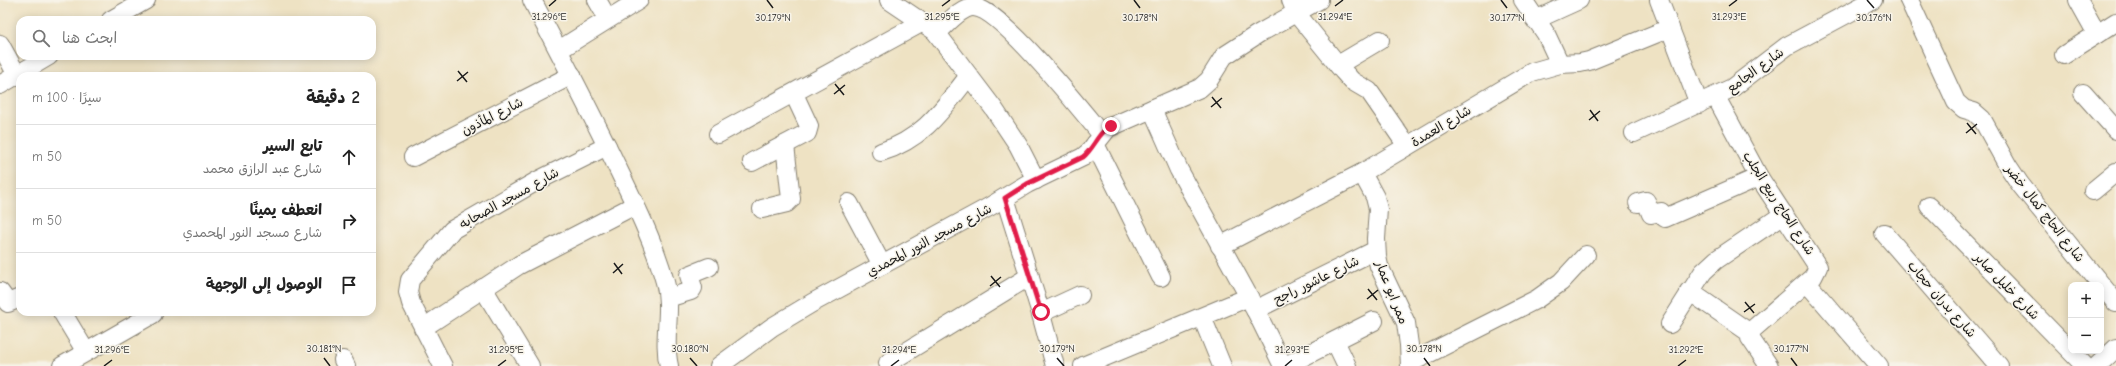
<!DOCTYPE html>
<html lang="ar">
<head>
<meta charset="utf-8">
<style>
  body { margin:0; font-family:"Comic Neue","Playpen Sans Arabic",sans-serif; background:#f6f6f6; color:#222; direction:rtl }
  .controls { position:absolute; right:12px; bottom:12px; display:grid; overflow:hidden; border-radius:8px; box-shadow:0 2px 10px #0003 }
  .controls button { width:36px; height:36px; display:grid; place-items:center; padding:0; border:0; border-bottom:1px solid #e0e0e0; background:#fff; color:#222; font:20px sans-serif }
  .stop { position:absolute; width:12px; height:12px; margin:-9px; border:3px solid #e11d48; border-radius:50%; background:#fff }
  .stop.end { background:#e11d48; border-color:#fff; box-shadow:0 1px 4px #0008 }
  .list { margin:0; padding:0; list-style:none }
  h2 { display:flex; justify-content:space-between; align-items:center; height:52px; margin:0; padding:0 16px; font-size:17px }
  h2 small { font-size:13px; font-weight:400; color:#767676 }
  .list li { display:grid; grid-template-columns:26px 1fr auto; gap:12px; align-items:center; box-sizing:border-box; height:64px; padding:0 16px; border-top:1px solid #e0e0e0 }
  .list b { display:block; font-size:15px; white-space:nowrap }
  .list p { margin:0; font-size:13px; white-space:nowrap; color:#767676 }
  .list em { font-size:13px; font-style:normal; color:#767676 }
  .icon { flex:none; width:22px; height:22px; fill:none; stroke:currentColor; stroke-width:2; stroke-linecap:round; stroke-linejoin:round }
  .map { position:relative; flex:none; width:2116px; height:366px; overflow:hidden; direction:ltr }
  .search { position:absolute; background:#fff; box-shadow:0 2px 10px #0003; left:16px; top:16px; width:360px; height:44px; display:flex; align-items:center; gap:10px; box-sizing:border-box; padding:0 14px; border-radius:12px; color:#767676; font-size:15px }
  .panel { position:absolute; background:#fff; box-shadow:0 2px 10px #0003; left:16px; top:72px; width:360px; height:244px; border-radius:12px; direction:rtl }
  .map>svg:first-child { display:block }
</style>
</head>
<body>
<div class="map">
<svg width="2116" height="366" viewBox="0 0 2116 366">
  <rect width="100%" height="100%" fill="#f7f3e8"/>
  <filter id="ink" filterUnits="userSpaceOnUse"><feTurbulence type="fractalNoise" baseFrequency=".025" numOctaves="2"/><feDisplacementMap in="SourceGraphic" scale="8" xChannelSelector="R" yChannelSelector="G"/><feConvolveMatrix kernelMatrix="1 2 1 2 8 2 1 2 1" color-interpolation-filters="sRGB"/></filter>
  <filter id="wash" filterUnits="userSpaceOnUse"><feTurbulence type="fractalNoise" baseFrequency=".012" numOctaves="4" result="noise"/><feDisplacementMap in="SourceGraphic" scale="16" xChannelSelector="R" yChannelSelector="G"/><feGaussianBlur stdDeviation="0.9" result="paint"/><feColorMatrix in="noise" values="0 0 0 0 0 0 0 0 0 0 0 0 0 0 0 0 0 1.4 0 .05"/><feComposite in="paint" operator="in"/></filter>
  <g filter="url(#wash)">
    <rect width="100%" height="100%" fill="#eee2c3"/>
  </g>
  <g filter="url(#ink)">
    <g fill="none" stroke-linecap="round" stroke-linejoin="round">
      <defs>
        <g id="street">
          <path d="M532,0C562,57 592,114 620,173C637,208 655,245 665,282C673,310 662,338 669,366"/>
          <polyline points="597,0 608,19"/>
          <polyline points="889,0 935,31 994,109 1018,145 1036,180"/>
          <polyline points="1291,0 1296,13 1343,71 1352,81 1369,91 1407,146"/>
          <polyline points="1523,0 1546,34 1560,64"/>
          <polyline points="1659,0 1699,104"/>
          <polyline points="1909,0 1956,102 1964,109 1974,112 1982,119 2008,166 2020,184 2116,303"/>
          <polyline points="2078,0 2097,34"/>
          <polyline points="111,20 146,0"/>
          <polyline points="1535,20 1579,0"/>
          <path d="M935,31H939C948,23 961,7 973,7C999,7 1082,111 1101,134"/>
          <polyline points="0,44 17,75"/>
          <polyline points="559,50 639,0"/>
          <polyline points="2064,55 2116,22"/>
          <polyline points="1338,65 1380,40"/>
          <polyline points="0,85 49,56"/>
          <polyline points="2083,93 2116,130"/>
          <polyline points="1716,97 1759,177 1818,267 1813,277 1752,330 1750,338 1769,366"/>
          <polyline points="1152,109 1179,170 1249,297 1283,366"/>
          <polyline points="1634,133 1732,88 1787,46 1873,0"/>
          <polyline points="718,134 921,23"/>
          <polyline points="1095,144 1161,277"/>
          <path d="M881,152C923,139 942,110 968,77"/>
          <polyline points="413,157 572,75"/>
          <polyline points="752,162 807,133 809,126 794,94"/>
          <polyline points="1362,173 1375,197 1378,209 1376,239 1377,257 1379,266 1406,323 1409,345 1410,366"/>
          <polyline points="2093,191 2116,172"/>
          <polyline points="1005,198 1039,307 1055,366"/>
          <polyline points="849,203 882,265"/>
          <polyline points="1638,203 1646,201 1651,214 1661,212 1665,218 1759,177"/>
          <polyline points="1929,206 2085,366"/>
          <polyline points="762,209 787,203 791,199 785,145"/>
          <polyline points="1884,233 1999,366"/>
          <polyline points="1220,246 1362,173 1532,72 1560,64 1580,63 1589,61 1670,28"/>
          <polyline points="1807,283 1879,366"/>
          <polyline points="483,288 530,366"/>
          <polyline points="1689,291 1750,333"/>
          <polyline points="0,292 8,303 20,298"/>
          <polyline points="668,298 691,291 693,288 689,275 709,267"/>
          <polyline points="1255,310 1376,250"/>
          <polyline points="62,312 86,352"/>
          <polyline points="1041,313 1080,295"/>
          <polyline points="1202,317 1222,366"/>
          <polyline points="1670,324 1703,272 1716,260 1784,214"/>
          <polyline points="423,328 519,265 635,205"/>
          <polyline points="1335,341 1347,366"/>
          <polyline points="343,360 346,366"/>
          <polyline points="888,363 1030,276"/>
          <polyline points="1410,363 1537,299 1561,282 1586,255"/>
          <polyline points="62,366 153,314"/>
          <polyline points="443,366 411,303 408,292 410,280 452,230 537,181 607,146"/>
          <polyline points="719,366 772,327 812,303 989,207 1027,184 1083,157 1089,152 1108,128 1200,88 1209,80 1224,56 1258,34 1319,0"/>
          <polyline points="1083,366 1249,297"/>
          <polyline points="1285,366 1374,321"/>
          <polyline points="2097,366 2116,348"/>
        </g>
      </defs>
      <!-- street casing -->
      <use href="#street" stroke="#857f70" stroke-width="20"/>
      <!-- street -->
      <use href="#street" stroke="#fff" stroke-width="18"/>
    </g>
  </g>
  <g fill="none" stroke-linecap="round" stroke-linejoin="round" filter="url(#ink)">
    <!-- route -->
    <path stroke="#e11d48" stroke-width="5" d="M1041,312L1005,198L1027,184L1083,157C1094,148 1099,131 1111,126"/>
  </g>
  <!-- ticks -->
  <path fill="none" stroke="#1c1c1c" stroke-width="1.5" d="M767,0L773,8M1134,0L1140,8M1501,0L1507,8M1867,0L1874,8M549,6L556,0M942,6L950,0M1335,6L1343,0M1729,6L1737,0M458,71L467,82M457,81L468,72M835,84L844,95M834,94L845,85M1212,97L1221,108M1211,107L1222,98M1590,110L1598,121M1589,120L1600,111M1967,123L1976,134M1966,133L1977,124M614,263L622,274M613,273L623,264M991,276L1000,287M990,286L1001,277M1368,289L1377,300M1367,299L1378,290M1745,302L1754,313M1744,312L1755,304M324,358L330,366M690,358L697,366M1057,358L1064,366M1424,358L1430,366M1791,358L1797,366M104,366L112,360M498,366L506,360M891,366L899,360M1285,366L1292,360M1678,366L1686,360"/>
  <g text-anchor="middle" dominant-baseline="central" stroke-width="3" stroke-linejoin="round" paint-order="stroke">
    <!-- street labels -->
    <g font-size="13" fill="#1c1c1c" stroke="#f7f3e8">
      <text transform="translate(1755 70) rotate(-36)">شارع الجامع</text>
      <text transform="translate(492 116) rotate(-27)">شارع المأذون</text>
      <text transform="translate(1441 126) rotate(-31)">شارع العمدة</text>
      <text transform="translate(509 198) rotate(-29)">شارع مسجد الصحابه</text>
      <text transform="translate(1779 203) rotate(57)">شارع الحاج ربيع الجلب</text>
      <text transform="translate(2045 213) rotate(52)">شارع الحاج كمال خضر</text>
      <text transform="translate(929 240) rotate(-28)">شارع مسجد النور المحمدي</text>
      <text transform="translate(1316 280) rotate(-26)">شارع عاشور راجح</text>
      <text transform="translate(2007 286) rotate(46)">شارع خليل صابر</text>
      <text transform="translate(1392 292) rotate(68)">ممر ابو عمار</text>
      <text transform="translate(1942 299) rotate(49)">شارع بدران حجاب</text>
    </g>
  </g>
  <g font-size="10" text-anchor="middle" fill="#1c1c1c" stroke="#f7f3e8" stroke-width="3" stroke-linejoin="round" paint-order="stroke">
    <text x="549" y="20">31.296°E</text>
    <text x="942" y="20">31.295°E</text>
    <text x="1335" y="20">31.294°E</text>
    <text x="1729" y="20">31.293°E</text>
    <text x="773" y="21">30.179°N</text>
    <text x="1140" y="21">30.178°N</text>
    <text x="1507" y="21">30.177°N</text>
    <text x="1874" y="21">30.176°N</text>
    <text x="324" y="352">30.181°N</text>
    <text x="690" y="352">30.180°N</text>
    <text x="1057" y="352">30.179°N</text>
    <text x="1424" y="352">30.178°N</text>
    <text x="1791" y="352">30.177°N</text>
    <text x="112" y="353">31.296°E</text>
    <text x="506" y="353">31.295°E</text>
    <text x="899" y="353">31.294°E</text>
    <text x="1292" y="353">31.293°E</text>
    <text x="1686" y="353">31.292°E</text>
  </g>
</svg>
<div class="controls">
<button>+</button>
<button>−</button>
</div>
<div class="stop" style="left:1041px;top:312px"></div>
<div class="stop end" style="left:1111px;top:126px"></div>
<div class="search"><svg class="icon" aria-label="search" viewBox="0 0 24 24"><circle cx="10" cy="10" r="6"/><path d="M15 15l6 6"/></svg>ابحث هنا</div>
<section class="panel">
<h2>2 دقيقة<small>سيرًا · 100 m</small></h2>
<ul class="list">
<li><svg class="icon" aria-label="ahead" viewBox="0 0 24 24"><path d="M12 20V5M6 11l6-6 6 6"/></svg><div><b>تابع السير</b><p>شارع عبد الرازق محمد</p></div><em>50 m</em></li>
<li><svg class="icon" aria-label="right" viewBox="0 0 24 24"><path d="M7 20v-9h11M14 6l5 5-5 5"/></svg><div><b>انعطف يمينًا</b><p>شارع مسجد النور المحمدي</p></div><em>50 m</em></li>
<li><svg class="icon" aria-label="arrive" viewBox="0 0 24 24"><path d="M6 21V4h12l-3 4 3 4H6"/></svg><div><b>الوصول إلى الوجهة</b></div></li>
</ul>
</section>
</div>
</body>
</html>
